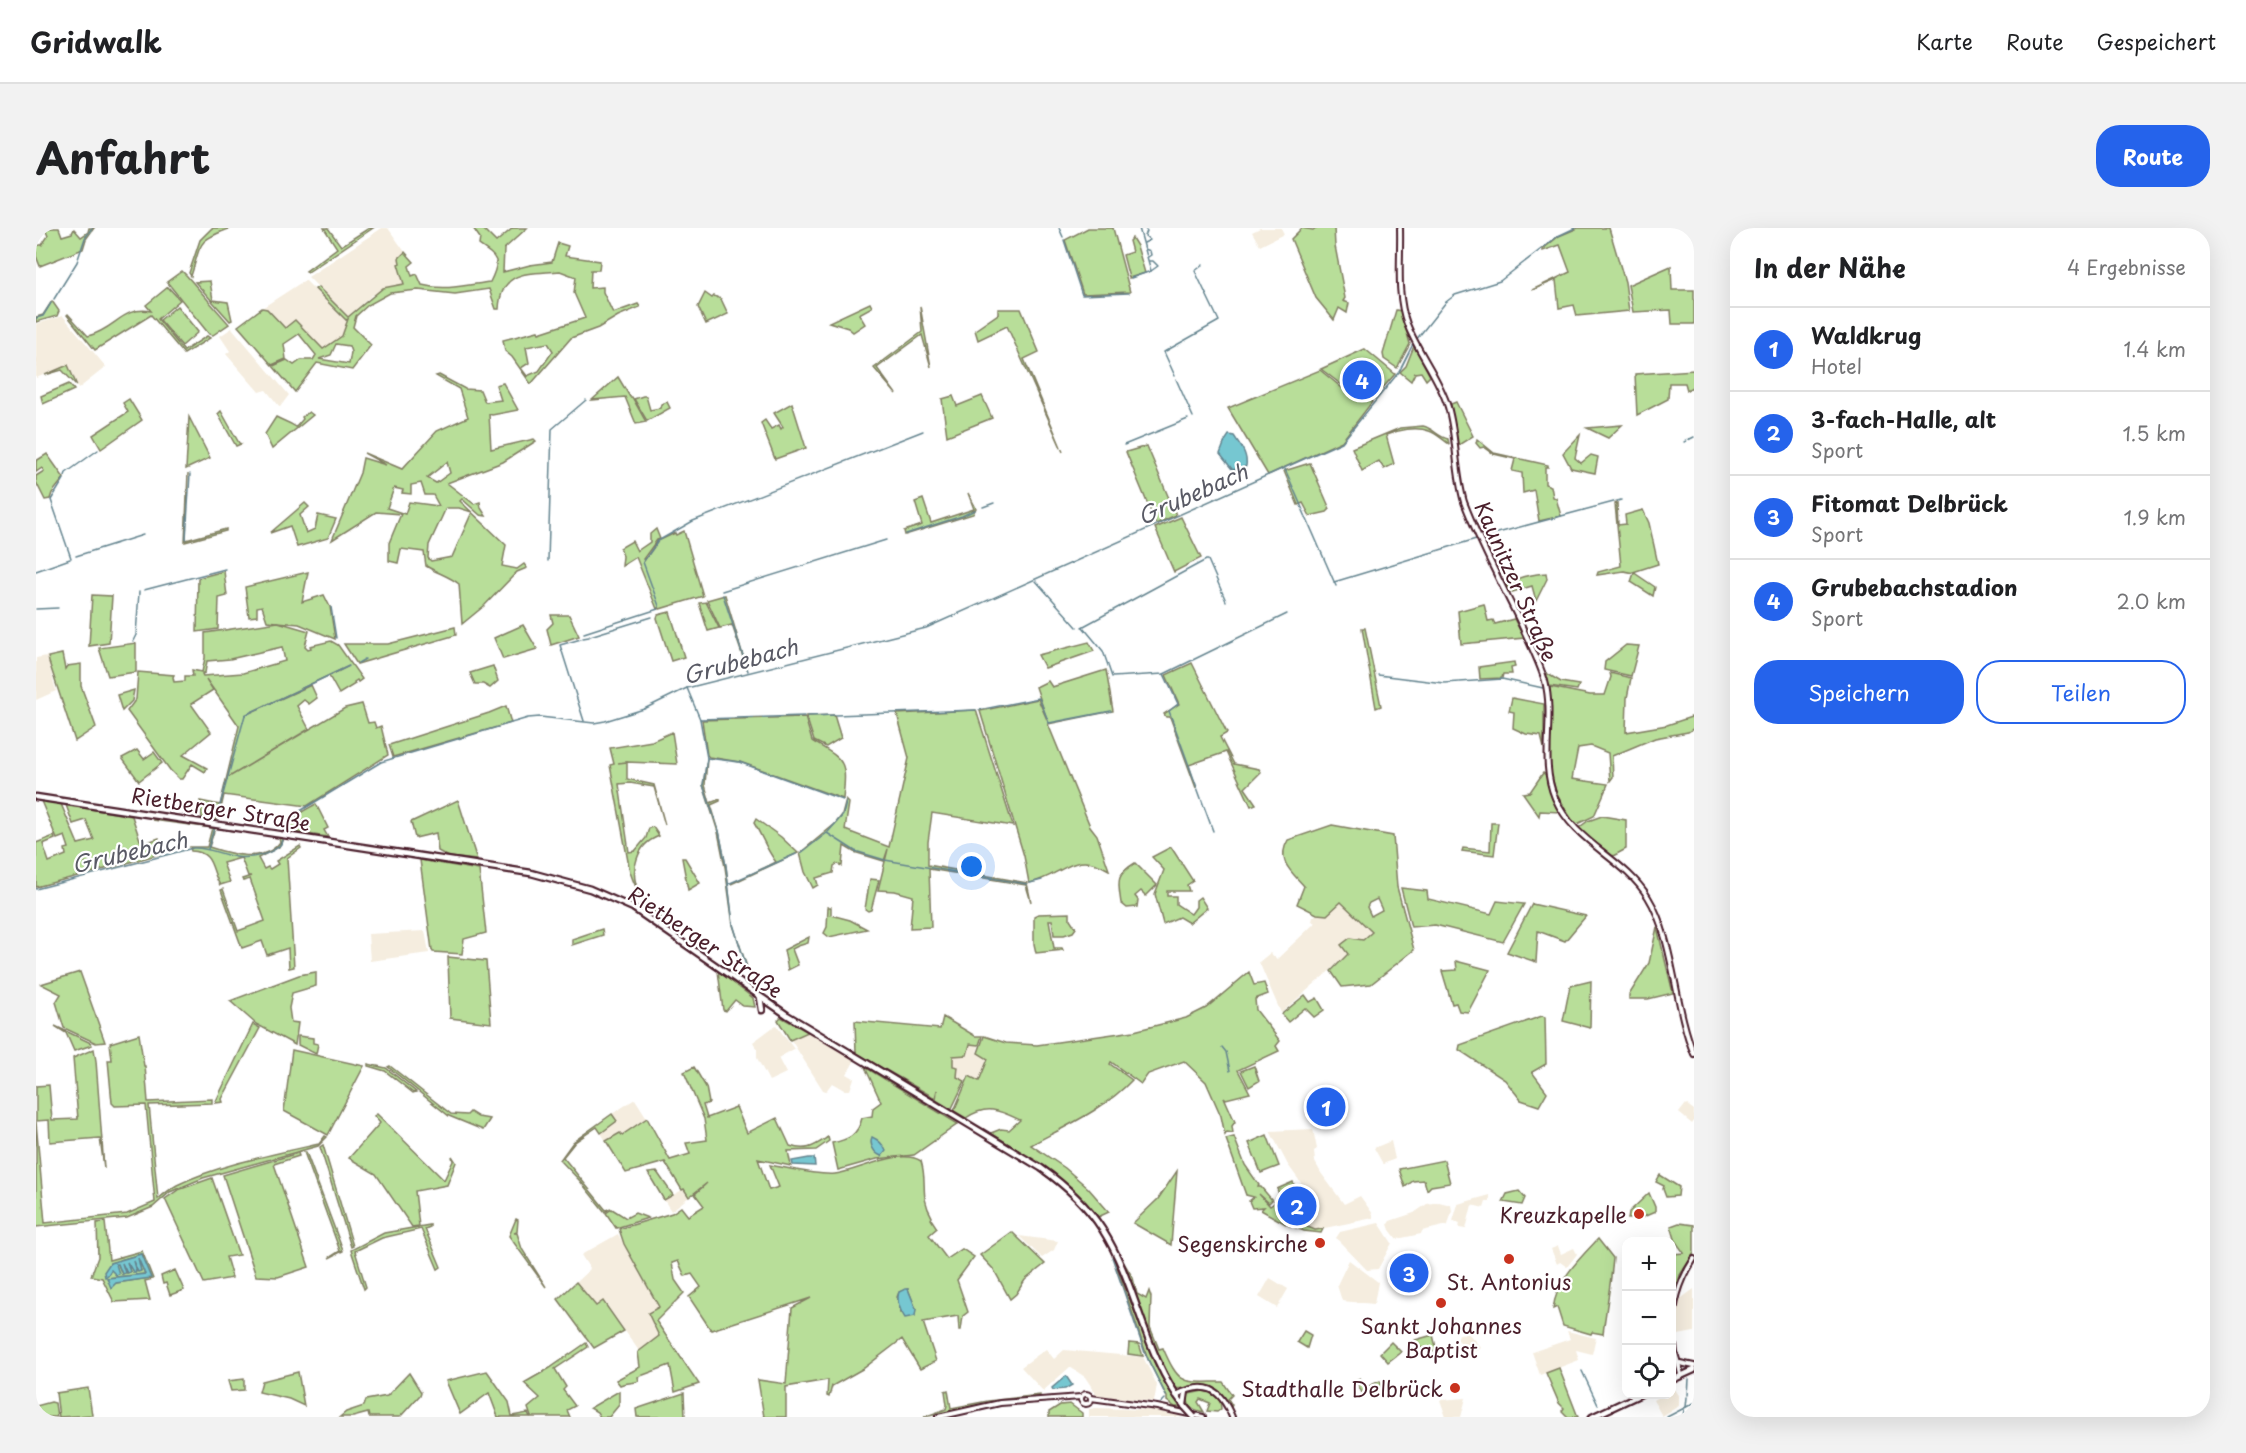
<!DOCTYPE html>
<html lang="de">
<head>
<meta charset="utf-8">
<style>
  body { margin:0; font-family:"Playpen Sans",sans-serif; background:#f2f2f2; color:#202124 }
  .controls { position:absolute; right:18px; bottom:18px; display:grid; overflow:hidden; border-radius:12px; box-shadow:0 6px 24px #0002 }
  .controls button { width:54px; height:54px; display:grid; place-items:center; padding:0; border:0; border-bottom:2px solid #e0e0e0; background:#fff; color:#202124; font:30px sans-serif }
  .you { position:absolute; left:936px; top:639px; width:21px; height:21px; margin:-15px; border:4px solid #fff; border-radius:50%; background:#1a73e8; box-shadow:0 0 0 9px #1a73e833 }
  .badge { display:grid; place-items:center; width:39px; height:39px; border-radius:50%; background:#2563eb; color:#fff; font-size:20px; font-weight:700 }
  .pin { position:absolute; translate:-50% -50%; border:3px solid #fff; box-shadow:0 2px 6px #0006 }
  .list { margin:0; padding:0; list-style:none }
  h2 { display:flex; justify-content:space-between; align-items:center; height:78px; margin:0; padding:0 24px; font-size:26px }
  h2 small { font-size:20px; font-weight:400; color:#757577 }
  .list li { display:grid; grid-template-columns:39px 1fr auto; gap:18px; align-items:center; box-sizing:border-box; height:84px; padding:0 24px; border-top:2px solid #e0e0e0 }
  .list b { display:block; font-size:22px; white-space:nowrap }
  .list p { margin:0; font-size:20px; white-space:nowrap; color:#757577 }
  .list em { font-size:20px; font-style:normal; color:#757577 }
  .actions { display:flex; gap:12px; padding:18px 24px }
  .actions a { flex:1; padding:14px 0; border:2px solid #2563eb; border-radius:24px; text-align:center; font-size:21px; color:#2563eb }
  .actions .main { background:#2563eb; color:#fff }
  .icon { flex:none; width:33px; height:33px; fill:none; stroke:currentColor; stroke-width:2; stroke-linecap:round; stroke-linejoin:round }
  .map { position:relative; flex:none; width:1658px; height:1189px; overflow:hidden; border-radius:24px }
  header { display:flex; align-items:center; gap:36px; box-sizing:border-box; height:84px; padding:0 30px; background:#fff; border-bottom:2px solid #e0e0e0 }
  header strong { font-size:28px }
  nav { display:flex; gap:33px; margin-inline-start:auto; font-size:21px }
  .intro { display:flex; align-items:center; justify-content:space-between; box-sizing:border-box; height:144px; padding:0 36px }
  h1 { margin:0; font-size:42px }
  .button { padding:15px 27px; border-radius:24px; background:#2563eb; color:#fff; font-size:21px; font-weight:700 }
  main { display:flex; gap:36px; padding:0 36px }
  aside { flex:1; background:#fff; border-radius:24px; box-shadow:0 6px 24px #0002 }
  .map>svg:first-child { display:block }
</style>
</head>
<body>
<header>
<strong>Gridwalk</strong>
<nav><a>Karte</a><a>Route</a><a>Gespeichert</a></nav>
</header>
<div class="intro"><h1>Anfahrt</h1><a class="button">Route</a></div>
<main>
<div class="map">
<svg width="1658" height="1189" viewBox="0 0 1658 1189">
  <rect width="100%" height="100%" fill="#fff"/>
  <filter id="ink" filterUnits="userSpaceOnUse"><feTurbulence type="fractalNoise" baseFrequency=".0167" numOctaves="2"/><feDisplacementMap in="SourceGraphic" scale="12" xChannelSelector="R" yChannelSelector="G"/><feConvolveMatrix kernelMatrix="1 2 1 2 8 2 1 2 1" color-interpolation-filters="sRGB"/></filter>
  <g filter="url(#ink)">
    <!-- built -->
    <g fill="#f5eddf">
      <polygon points="346,0 352,0 369,24 363,30 365,36 362,36 368,56 336,67 312,89 272,49"/>
      <polygon points="1224,0 1245,0 1248,6 1224,18 1216,4"/>
      <polygon points="269,52 311,94 306,108 286,122 259,92 249,100 231,81 226,80"/>
      <polygon points="27,88 70,139 42,161 32,137 0,150 0,96"/>
      <polygon points="196,100 253,167 244,179 230,162 223,164 190,126 194,123 184,108"/>
      <polygon points="11,428 20,463 0,472 0,430"/>
      <polygon points="1305,674 1336,705 1327,712 1314,710 1305,717 1313,726 1245,785 1223,734 1234,725 1241,731 1279,695 1276,693 1277,689 1281,686 1291,687"/>
      <polygon points="389,703 393,725 334,733 332,706"/>
      <polygon points="740,797 758,821 742,830 750,845 733,853 721,830 721,821 717,814"/>
      <polygon points="772,804 820,830 811,846 818,850 814,862 808,862 796,855 790,863 787,862 755,812"/>
      <polygon points="934,816 943,817 941,824 951,831 943,853 932,847 929,853 921,850 922,839 917,838 917,828 931,827"/>
      <polygon points="599,871 611,890 586,907 584,905 570,913 565,905 581,893 576,886"/>
      <polygon points="1650,876 1658,882 1658,893 1656,896 1643,885"/>
      <polygon points="1277,901 1281,921 1278,923 1279,934 1285,945 1308,976 1324,968 1337,986 1337,990 1279,1002 1250,989 1245,971 1271,963 1252,937 1234,903"/>
      <polygon points="1355,913 1359,931 1347,936 1338,920"/>
      <polygon points="648,961 653,969 635,983 628,972"/>
      <polygon points="1454,967 1454,974 1450,974 1448,980 1436,977 1430,1001 1423,1000 1424,995 1417,993 1422,976"/>
      <polygon points="1403,974 1415,977 1416,983 1412,997 1386,1003 1385,1006 1361,1011 1354,1002 1352,996 1354,993 1378,985 1391,976"/>
      <polygon points="1343,995 1356,1015 1342,1041 1331,1042 1300,1010 1304,1004"/>
      <polygon points="582,1006 623,1080 616,1096 623,1108 603,1123 568,1073 560,1078 540,1054 554,1041 545,1027"/>
      <polygon points="983,1008 1022,1013 1018,1022 1006,1030"/>
      <polygon points="1522,1018 1525,1026 1538,1020 1541,1026 1531,1039 1524,1034 1521,1036 1515,1021"/>
      <polygon points="1313,1032 1342,1054 1338,1076 1306,1073 1301,1057"/>
      <polygon points="1234,1050 1252,1061 1241,1080 1223,1069"/>
      <polygon points="1658,1061 1658,1104 1642,1107 1640,1106 1643,1072"/>
      <polygon points="1531,1103 1560,1110 1556,1126 1540,1122 1543,1132 1504,1147 1496,1124 1534,1111"/>
      <polygon points="1432,1105 1445,1120 1434,1126 1425,1119 1427,1117 1421,1111 1423,1106"/>
      <polygon points="1010,1121 1018,1131 1028,1122 1107,1129 1121,1157 1118,1174 1061,1167 1049,1149 1034,1139 1007,1163 985,1139"/>
      <polygon points="1638,1161 1643,1169 1643,1178 1626,1188 1617,1172 1628,1167 1636,1166 1636,1162"/>
      <polygon points="1430,1170 1425,1189 1410,1189 1404,1172"/>
      <polygon points="1060,1180 1116,1182 1149,1189 1053,1189 1053,1181"/>
    </g>
    <!-- green -->
    <g fill="#b8de99" stroke="#817e62" stroke-width="1.5" fill-rule="evenodd">
      <polygon points="11,0 23,0 26,8 36,5 38,1 45,9 52,4 53,0 58,0 50,11 47,21 4,38 0,28 0,17 6,17 12,8 9,1"/>
      <path d="M176,0H195C160,13 166,14 155,48L153,45L164,12Z"/>
      <polygon points="288,0 292,0 305,18 333,0 337,0 272,44 270,43 301,20"/>
      <path d="M437,0H446L460,14L477,0H491L468,21L467,44L494,37L516,34L522,15L532,18L529,28L564,33L563,42H555L554,60L567,59V64L577,85L602,76L604,79L582,88L562,100L535,110L495,156L476,129L469,123L467,112L502,103L503,105L549,90L538,65L540,49L524,43C493,46 465,41 463,81H460L453,61L419,66L382,62L354,65L332,77L320,88L317,99L335,117L316,142L281,135L259,164L237,138L251,132L258,137L265,132H277L280,127L263,106L248,116L250,131L236,137L202,98L226,80L231,81L249,100L259,92L287,121L306,108L312,91L310,92L279,61L282,59L312,89L347,60L368,56L362,36L364,35L363,30L369,24L378,34L373,38L376,48L381,46L386,57C409,63 431,57 454,54C465,32 462,30 443,17L444,10ZM512,115L517,123L503,143L491,148L485,140L493,135L490,119ZM300,116L313,118L315,124L313,136L283,131L295,127Z"/>
      <polygon points="1052,0 1077,0 1094,64 1047,66 1029,12"/>
      <polygon points="1266,0 1277,2 1280,0 1298,0 1299,18 1309,70 1307,73 1313,75 1311,85 1303,80 1298,92 1280,70 1255,11"/>
      <polygon points="1542,0 1573,0 1589,54 1593,83 1541,88 1538,77 1523,80 1520,52 1496,62 1534,44 1524,17 1507,23 1507,21 1523,8"/>
      <polygon points="1096,10 1101,18 1109,45 1093,50 1087,27 1096,24 1093,13"/>
      <polygon points="1635,38 1636,62 1658,62 1658,96 1636,96 1635,82 1597,84 1592,57"/>
      <polygon points="146,43 151,48 193,96 177,107 173,106 131,54"/>
      <polygon points="174,53 177,72 192,74 196,92 194,93 159,54"/>
      <path d="M132,59L144,72L122,91L148,123L171,108L174,110L148,126L115,87L59,122L31,87L32,86L52,108C80,101 86,78 115,83L110,77Z"/>
      <polygon points="669,65 676,70 678,68 685,71 692,86 670,96 662,79"/>
      <polygon points="16,73 23,83 21,88 0,94 0,89 7,87"/>
      <polygon points="834,75 836,79 823,86 829,96 817,104 812,100 793,94"/>
      <polygon points="141,78 162,104 146,118 124,92"/>
      <polygon points="884,78 895,139 886,107 841,140 860,166 838,140 886,104"/>
      <polygon points="962,81 985,81 1003,124 988,131 1027,224 971,98 942,112 939,102 962,86"/>
      <polygon points="1360,82 1365,83 1374,116 1361,140 1348,131 1347,126"/>
      <polygon points="1378,118 1394,148 1390,152 1385,144 1379,145 1375,153 1364,144 1370,138"/>
      <polygon points="1329,121 1359,146 1337,171 1320,158 1315,164 1285,141"/>
      <polygon points="32,137 41,158 26,142 9,147"/>
      <polygon points="1284,142 1316,168 1321,162 1336,174 1306,213 1232,247 1192,180"/>
      <polygon points="1658,142 1658,158 1651,162 1649,155 1633,155 1632,171 1601,187 1599,146"/>
      <path d="M403,147L429,161L444,162L449,174L465,172L460,157L467,155L482,182L456,187L453,186L455,221L498,211L500,213L467,234L411,255L438,276L444,274L445,280L450,288L444,287L426,271L424,273L470,317L466,338L481,341L488,336L491,340L481,344L448,378L426,396L423,356C413,348 401,345 390,338L388,324L365,321L362,335L353,333V315L365,286L340,284L296,312L324,245L327,230L350,237L328,225L366,241L401,203L432,189L423,161L400,148ZM411,234L414,245L400,255L391,250ZM385,255L389,267H397L403,278L373,274L369,286L351,280L358,260L367,262L366,265L375,266V257ZM410,280H423L436,284L416,329L395,333L392,330L393,317Z"/>
      <polygon points="582,149 594,169 596,169 610,194 600,196 589,169 556,172"/>
      <polygon points="33,156 38,162 7,176 5,168"/>
      <polygon points="607,168 610,168 614,182 624,180 625,176 631,174 634,180 611,193 598,171"/>
      <polygon points="917,168 921,178 946,168 956,190 911,208 906,171"/>
      <polygon points="93,171 106,192 65,221 57,207 92,184 87,175"/>
      <polygon points="1420,174 1437,208 1421,218 1415,176"/>
      <polygon points="756,175 770,220 739,231 725,195 729,192 735,201 743,197 745,201 747,199 738,185"/>
      <polygon points="185,183 203,215 205,216 200,218 182,186"/>
      <path d="M273,184L277,187L236,221L229,206L240,189C247,193 253,194 260,199L267,191L266,189Z"/>
      <polygon points="153,189 174,230 150,241"/>
      <polygon points="1586,197 1572,210 1551,200"/>
      <path d="M1387,198C1397,200 1402,209 1412,211L1413,216C1407,212 1400,205 1393,203C1380,198 1362,202 1350,207L1358,236L1348,241L1343,233L1326,243L1316,220L1364,200Z"/>
      <polygon points="1544,207 1539,230 1545,235 1555,227 1562,229 1559,245 1535,240 1527,225"/>
      <polygon points="1441,211 1458,225 1512,237 1512,239 1509,239 1509,256 1515,258 1517,269 1520,270 1525,288 1503,293 1498,262 1487,265 1486,245 1476,243 1479,231 1458,226 1448,219 1444,220 1440,215"/>
      <polygon points="1111,218 1140,287 1120,296 1090,224"/>
      <polygon points="11,226 28,250 16,265 14,271 9,272 0,254 0,248 8,243 6,240 0,244 0,233"/>
      <polygon points="1274,235 1294,281 1291,284 1274,288 1267,275 1262,277 1248,243"/>
      <polygon points="152,245 150,312 190,301 190,303 149,314"/>
      <polygon points="932,265 940,280 937,286 869,307 868,303 886,297 879,274 887,271 895,295 938,281"/>
      <polygon points="269,275 273,279 264,287 270,305 279,301 282,287 300,291 292,310 261,319 254,298 234,305"/>
      <polygon points="1581,275 1582,297 1590,296 1589,287 1607,282 1613,295 1622,336 1597,344 1619,359 1617,368 1595,354 1598,345 1588,343 1561,347 1562,344 1585,338 1579,276"/>
      <polygon points="1145,289 1165,330 1138,344 1119,300"/>
      <polygon points="620,301 624,311 621,312 607,331 608,333 622,313 639,305 640,307 648,303 667,368 624,381 623,379 621,381 600,329 586,338 587,328 584,320 596,313 601,323 614,314 614,306"/>
      <polygon points="188,343 191,368 183,370 182,401 161,404 162,350"/>
      <polygon points="272,344 266,374 288,367 294,379 299,411 263,396 231,393 226,378 221,379 221,388 213,389 209,359"/>
      <path d="M1510,345L1511,351L1500,373L1496,358L1473,365L1470,356C1483,348 1494,347 1510,345Z"/>
      <polygon points="56,367 76,368 73,415 53,418"/>
      <polygon points="689,367 711,441 696,397 684,400 671,372"/>
      <polygon points="670,374 683,400 672,403 663,375"/>
      <polygon points="1448,376 1452,393 1457,392 1459,396 1478,391 1488,410 1425,416 1422,383"/>
      <polygon points="634,384 648,429 635,433 621,390 622,387"/>
      <polygon points="515,387 533,387 543,408 515,417 511,401 517,395"/>
      <path d="M242,394L273,403L269,418L272,421L275,420L274,418L295,413L302,417L326,451L322,454L321,452L318,454L319,456L303,466L293,448L313,438L209,487L275,457L281,470L273,476L268,472L261,478L273,501L193,549L309,480L326,476L332,495L338,494L340,500L345,498L352,527L271,578L188,567L183,589L180,592L166,590L164,573L184,577L203,498L170,451L177,462L155,476L175,504L147,527L171,540L169,544L156,536L146,551H143L134,542L91,483L100,471L102,444L138,447L137,449L138,454L149,453V448H157L156,442L166,444L169,430V405ZM246,419L249,433L207,445L167,448L166,446L169,445L171,433L194,431Z"/>
      <polygon points="487,397 501,421 467,431 458,410"/>
      <polygon points="419,399 420,407 321,436 308,416 352,416"/>
      <polygon points="1326,400 1329,400 1345,478 1340,480"/>
      <polygon points="1053,414 1058,423 1009,440 1002,427"/>
      <polygon points="100,415 100,444 72,448 63,420"/>
      <polygon points="1590,417 1603,418 1595,448 1568,442 1569,434"/>
      <polygon points="26,426 29,441 31,438 45,436 45,458 60,499 39,513 13,434 12,429"/>
      <polygon points="1478,434 1479,439 1475,440 1476,446 1467,446 1466,450 1444,451 1443,439"/>
      <polygon points="1156,435 1191,505 1184,509 1198,536 1223,541 1225,544 1209,560 1220,576 1215,578 1190,524 1153,537 1160,560 1134,489 1130,489 1128,486 1143,476 1130,447"/>
      <polygon points="457,438 462,453 454,460 447,456 439,456 434,445"/>
      <path d="M1070,442L1077,483L1012,496L1054,598L1061,607L1073,642C1037,620 1026,649 993,655L988,628L944,483L1002,471L1012,494L1000,459L1012,453L1016,459Z"/>
      <polygon points="1510,445 1525,454 1543,457 1541,462 1513,458"/>
      <polygon points="1574,445 1595,450 1591,470 1590,504 1631,497 1658,488 1658,500 1652,504 1619,510 1576,528 1577,549 1574,553 1572,525 1555,518 1542,520 1536,551 1572,556 1558,588 1539,597 1521,567 1514,542 1514,459 1554,467 1569,467 1575,449"/>
      <polygon points="98,462 96,473 86,483 81,467"/>
      <polygon points="1476,470 1508,476 1508,520 1505,508 1490,506 1477,500 1478,484 1473,483"/>
      <polygon points="470,478 475,495 357,529 353,517 453,485"/>
      <polygon points="940,482 977,598 896,585 892,614 892,637 991,655 995,674 990,657 893,641 895,699 874,700 877,668 859,663 842,662 852,621 848,633 818,624 808,618 806,638 801,636 798,638 797,645 780,650 782,657 777,660 769,644 764,625 799,596 806,587 810,572 813,575 809,602 853,619 873,530 861,486"/>
      <polygon points="798,487 805,510 790,519 778,513 770,488"/>
      <path d="M769,489L776,513C809,533 811,531 807,571L704,534L673,529L671,527L666,492Z"/>
      <path d="M636,504L641,536L590,534L582,535L591,534V551L618,557L629,597L618,559L594,555L583,556L593,624L599,623L610,610L613,600L617,599L623,608C611,613 605,619 601,631C591,659 612,678 629,695C611,682 601,665 594,644L574,537L578,536L574,520L616,513Z"/>
      <polygon points="101,522 108,531 118,524 126,535 103,553 86,530"/>
      <polygon points="671,531 669,557 674,575 684,571 684,573 675,577 683,603 690,638 697,697 712,742 697,697 689,639 682,604 667,557"/>
      <polygon points="1507,545 1511,547 1524,584 1504,583 1503,588 1487,565 1494,564"/>
      <polygon points="422,572 441,632 413,629 402,623 400,605 379,610 375,594"/>
      <polygon points="5,573 25,576 42,616 58,612 50,592 37,596 30,577 96,588 104,612 109,615 123,610 128,625 54,645 49,634 53,645 0,659 0,615 18,608 19,611 7,616 13,634 30,627 29,621 33,620 29,608 21,611"/>
      <path d="M280,576L292,600L288,602L292,609L250,603C253,589 268,583 280,576Z"/>
      <polygon points="1566,588 1590,592 1590,621 1577,628 1541,601 1552,593"/>
      <path d="M117,589L198,601L197,603L179,600L173,619C194,626 228,636 244,614L242,607L248,609L243,619L222,630L228,641L232,639L234,641L242,636L240,633L264,618L265,620L251,630L258,739L253,740L252,720L231,727L226,713L206,720L185,662L187,661L202,703L229,693L214,651L207,653L206,651L215,648H212L205,630L187,635L194,654L184,657C174,642 179,624 155,623L154,619H171L176,600L117,592Z"/>
      <path d="M720,591L745,609L762,625L695,656L740,634C731,623 726,608 718,595Z"/>
      <polygon points="1455,595 1462,595 1458,627 1426,623 1427,620 1454,623"/>
      <path d="M1296,597L1357,608L1361,659L1378,722L1335,756L1306,759L1295,743L1312,726L1305,717L1314,710L1327,712L1336,704L1305,674L1291,687L1281,686L1261,676L1268,658C1255,643 1240,633 1252,612ZM1341,671L1346,682L1335,688L1331,679L1333,675Z"/>
      <polygon points="1135,619 1157,653 1151,657 1153,663 1131,663 1131,668 1140,668 1140,676 1155,686 1160,679 1160,672 1164,669 1171,680 1153,695 1143,689 1127,696 1119,666 1128,642 1116,629"/>
      <polygon points="646,630 649,630 664,655 652,662"/>
      <polygon points="384,632 443,642 450,705 428,711 426,726 397,724 396,722"/>
      <path d="M1099,635L1121,657L1110,668L1105,663L1099,668L1102,672L1101,679L1091,680L1085,675C1082,654 1079,647 1099,635Z"/>
      <polygon points="834,651 843,652 835,682 832,683 829,681"/>
      <polygon points="1365,660 1391,663 1392,671 1455,686 1461,673 1488,676 1467,714 1399,697 1375,699"/>
      <polygon points="1496,676 1550,688 1529,713 1502,703 1500,734 1471,724"/>
      <polygon points="792,679 795,679 795,687 814,692 831,701 793,709 788,705 791,699"/>
      <polygon points="1034,685 1034,691 1040,700 1037,704 1028,707 1018,707 1016,692 1013,692 1018,720 1026,720 1027,722 1000,725 998,716 998,688 1002,686"/>
      <polygon points="1621,699 1637,765 1612,771 1593,771 1593,767 1613,735"/>
      <polygon points="566,701 567,707 536,717 536,711"/>
      <polygon points="773,709 772,715 762,718 756,721 762,737 752,742 748,722"/>
      <polygon points="412,729 450,733 455,795 414,790"/>
      <polygon points="1420,733 1454,742 1432,784 1423,783 1420,775 1416,776 1406,743 1421,742"/>
      <polygon points="682,743 717,770 719,779 707,778 699,772 690,783 687,782"/>
      <polygon points="44,744 69,814 60,815 28,800 20,774 25,766 5,756"/>
      <polygon points="280,744 280,758 256,765 253,780 255,794 262,795 259,817 220,796 194,773 263,747"/>
      <path d="M1213,744L1218,757L1228,755L1232,766L1219,771L1220,782L1244,813L1240,818L1243,823L1202,842L1214,865L1190,871L1188,869L1199,894L1196,898L1197,905L1191,904L1189,907L1185,888L1170,854L1148,833L1112,846L1105,856L1075,834L1074,836L1096,852C1069,881 1030,898 995,917L1029,940L1052,960L1073,984L1062,989C1032,953 993,929 955,905L965,901L973,902L984,892C963,882 951,876 930,890L918,883L933,848L943,853L952,831L942,825L948,808L970,815L1001,817L1098,803L1150,790L1170,780Z"/>
      <polygon points="1555,753 1554,800 1527,793 1534,758"/>
      <polygon points="1269,767 1274,774 1281,770 1288,782 1278,789 1269,780 1252,794 1246,787 1247,785"/>
      <polygon points="1506,788 1509,789 1510,836 1496,844 1511,864 1503,878 1485,872 1469,852 1423,822 1424,817"/>
      <polygon points="745,789 772,804 754,812 742,792"/>
      <polygon points="907,789 939,808 946,808 943,817 934,816 931,827 917,828 917,838 922,839 921,849 929,853 916,880 913,880 900,872 901,862 899,870 820,825 819,793 904,801"/>
      <polygon points="217,796 224,800 186,871 187,874 179,875"/>
      <polygon points="19,798 55,815 56,817 38,823 30,805"/>
      <path d="M103,806L108,838H109L112,874L176,871V875L113,877L122,971C128,966 134,961 141,957C182,937 238,926 283,916L289,908L291,909L282,918L167,950L134,964L117,979L91,990L0,999V894L9,995L91,986L119,974L110,877L79,878L76,875L72,832H76L74,815Z"/>
      <polygon points="262,808 277,810 277,815 282,816 280,826 262,817"/>
      <polygon points="58,821 60,833 68,940 64,910 14,914 13,892 0,893 0,858 13,857 16,892 42,891 37,830"/>
      <polygon points="256,822 328,838 292,907 248,883"/>
      <polygon points="332,836 350,840 380,864 377,865 349,843 332,838"/>
      <polygon points="354,838 415,886 431,887 434,884 442,889 454,891 447,902 413,888 352,839"/>
      <polygon points="1218,838 1223,853 1213,859 1205,843"/>
      <path d="M658,839L670,859L673,875L667,877L671,890L700,879L711,905L741,890L754,918C771,924 778,918 792,909L793,913L780,922L752,923L755,938L722,931L733,962L743,959L734,937C752,940 782,948 799,946C821,944 863,919 885,933C892,955 883,967 896,989L895,991L901,1000L893,1007L911,1031L926,1021L938,1029L921,1052L932,1084L927,1088L925,1102H923L922,1088L887,1094L900,1133L884,1141L866,1111L828,1140L796,1158L793,1169L791,1168L792,1152L750,1159V1189H728L722,1152L750,1156L756,1080L775,1070L675,1102L653,1069L665,1059L656,1046L649,1048L642,1033L636,1035L639,1052L648,1065L620,1093L663,1156L639,1164L634,1137L602,1149L603,1153C596,1156 590,1154 584,1157L580,1152L604,1139L602,1124L623,1108L612,1085L623,1079L588,1016L583,1001L636,985L645,979L652,988L668,978L659,966L671,955L653,969L648,961L646,962L629,934L590,945L570,913L584,905L586,907L611,890L634,932L654,926L650,915L671,912L668,891L648,844ZM872,1061L880,1081L865,1085L861,1069L863,1064Z"/>
      <path d="M829,839L922,896L878,927L841,931L802,942L796,915C812,912 822,907 826,890L836,888L837,880L845,874Z"/>
      <polygon points="341,886 408,952 417,933 416,928 420,934 411,957 379,963 383,998 376,999 340,946 313,930 344,895 338,888"/>
      <polygon points="576,886 581,893 565,905 561,899 539,914 527,929 570,982 575,980 569,984 544,953 524,932 537,914"/>
      <polygon points="1231,907 1243,938 1225,945 1213,915"/>
      <polygon points="1198,909 1209,937 1223,957 1222,959 1225,959 1236,972 1233,975 1223,966 1234,978 1241,973 1245,974 1250,990 1279,1002 1287,1001 1285,1005 1268,1003 1250,996 1225,982 1228,979 1216,980 1213,973 1218,969 1210,967 1190,911"/>
      <polygon points="287,917 317,1018 315,1019 284,919"/>
      <polygon points="268,924 270,924 307,1023 293,1030 304,1023"/>
      <polygon points="262,925 263,928 238,936 273,1039 242,1049 220,1048 187,947"/>
      <polygon points="1408,932 1414,955 1395,958 1391,962 1388,952 1377,953 1369,959 1363,941"/>
      <polygon points="1141,943 1135,1017 1097,995 1122,971"/>
      <polygon points="621,944 637,967 628,972 612,945"/>
      <polygon points="1624,947 1643,959 1642,968 1630,969 1627,961 1628,958 1620,954"/>
      <polygon points="176,950 203,1027 190,1029 196,1050 168,1055 129,971 142,962"/>
      <polygon points="1257,954 1261,964 1245,971 1241,961"/>
      <polygon points="1483,963 1489,970 1486,977 1467,974 1471,966"/>
      <polygon points="1613,965 1619,979 1619,984 1605,990 1592,991 1593,984"/>
      <polygon points="576,981 590,990 599,985 612,990 580,1000 570,985"/>
      <polygon points="480,991 482,992 481,1004 478,1005 481,1005 486,1021 510,1059 473,1008"/>
      <path d="M69,994L73,1032L106,1023L117,1051L109,1053L114,1072L78,1074L66,1050L55,1048L62,1029L61,995ZM105,1026L114,1050L80,1055L72,1050L109,1046L103,1031L101,1030L105,1043L97,1033L100,1043L97,1044L93,1034H91L94,1044L91,1045L87,1035L89,1045L86,1046L82,1036H80V1047L75,1041L74,1035Z"/>
      <polygon points="1643,995 1658,997 1658,1025 1644,1047 1636,1079 1636,1026 1648,1025 1640,1014 1635,998"/>
      <polygon points="394,997 394,999 389,1001 405,1039 402,1041 385,1001 346,1010 319,1023 330,1059 328,1061 315,1022 348,1005"/>
      <polygon points="976,1004 1009,1036 989,1052 980,1066 974,1071 958,1042 944,1027"/>
      <path d="M1562,1011L1577,1030C1575,1056 1570,1080 1567,1106L1556,1104L1555,1106L1527,1098L1521,1079L1517,1081C1520,1053 1544,1030 1562,1011Z"/>
      <polygon points="1077,1028 1121,1141 1145,1179 1139,1179 1131,1173 1131,1169 1113,1134"/>
      <path d="M1084,1028L1097,1050L1101,1066L1110,1071L1113,1063L1115,1069L1114,1099L1123,1121L1127,1120C1144,1159 1147,1154 1187,1154L1196,1167L1192,1171L1196,1177L1195,1179C1187,1165 1175,1156 1158,1158C1151,1159 1146,1162 1139,1160L1118,1119Z"/>
      <polygon points="139,1042 148,1062 134,1067 130,1055 127,1056 125,1048"/>
      <polygon points="540,1054 560,1078 567,1073 588,1103 558,1120 522,1071"/>
      <polygon points="1268,1103 1275,1107 1271,1120 1261,1114"/>
      <polygon points="1397,1107 1401,1123 1393,1124 1380,1117 1379,1112"/>
      <polygon points="1355,1114 1365,1124 1352,1134 1344,1125"/>
      <polygon points="550,1115 552,1119 519,1141 530,1159 527,1162 539,1178 531,1182 534,1189 495,1189 492,1180 504,1170 488,1155 514,1140"/>
      <polygon points="1093,1115 1103,1116 1107,1128 1092,1126"/>
      <polygon points="1523,1140 1542,1189 1532,1189 1526,1183 1528,1180 1523,1175 1510,1145"/>
      <polygon points="451,1143 473,1174 476,1188 492,1185 494,1189 462,1189 453,1165 424,1186 410,1153"/>
      <polygon points="262,1144 268,1178 253,1171 223,1164 226,1153"/>
      <polygon points="373,1145 385,1164 384,1167 364,1189 333,1189 332,1185 317,1189 304,1189 310,1184 328,1178 330,1172 351,1168"/>
      <polygon points="1324,1150 1329,1160 1344,1153 1346,1158 1327,1167 1320,1152"/>
      <polygon points="208,1151 208,1162 195,1163 192,1153"/>
      <polygon points="52,1160 56,1187 23,1189 20,1165"/>
      <polygon points="912,1162 915,1180 952,1173 1004,1167 1004,1169 963,1173 888,1189 910,1181 911,1177 909,1163"/>
      <polygon points="583,1163 583,1177 573,1189 564,1189 561,1184 554,1180"/>
      <path d="M1167,1163L1174,1165L1184,1171L1185,1181L1181,1184L1171,1183L1174,1175L1164,1171L1162,1174L1168,1184C1157,1182 1149,1178 1153,1166Z"/>
      <polygon points="648,1165 649,1189 601,1189 600,1181"/>
      <polygon points="15,1174 19,1175 21,1189 0,1189 0,1178"/>
      <polygon points="1034,1176 1046,1185 1046,1189 1013,1189 1013,1184 1024,1177"/>
    </g>
    <!-- water -->
    <g fill="#76c7d1" stroke="#64848f" stroke-width="1.5">
      <path d="M1193,207L1198,208C1204,217 1212,226 1210,238L1202,242L1196,241L1184,226L1189,213Z"/>
      <path d="M836,909C843,912 847,916 850,923L846,928C838,926 833,916 836,909Z"/>
      <polygon points="773,930 778,930 779,938 757,937 756,933"/>
      <polygon points="105,1026 115,1050 80,1055 75,1060 71,1050 109,1046 102,1030 105,1043 102,1044 97,1033 100,1044 97,1044 91,1034 94,1044 91,1045 86,1035 89,1045 86,1046 82,1036 80,1036 83,1046 80,1047 75,1042 72,1047 69,1049 68,1044 74,1035"/>
      <path d="M869,1061H872L880,1081L879,1088L869,1090C864,1083 860,1072 863,1064Z"/>
      <polygon points="1030,1148 1036,1157 1029,1161 1017,1162 1016,1160"/>
    </g>
    <g fill="none" stroke-linecap="round" stroke-linejoin="round">
      <!-- stream -->
      <g stroke="#64848f" stroke-width="1.5">
        <polyline points="1023,0 1027,9"/>
        <polyline points="1108,0 1111,3 1109,8 1114,12 1108,15"/>
        <polyline points="1028,12 1046,67 1093,65"/>
        <polyline points="1109,21 1114,23 1115,27 1112,29"/>
        <polyline points="1113,33 1117,33 1122,38 1115,43"/>
        <polyline points="1095,50 1115,43 1103,0"/>
        <polyline points="18,71 41,34 49,10 56,0"/>
        <polyline points="0,90 7,88 15,75"/>
        <polyline points="1380,112 1410,74 1419,67 1464,53 1522,8 1539,0"/>
        <polyline points="1139,148 1128,124 1183,93 1159,43 1167,37"/>
        <polyline points="1140,151 1157,189"/>
        <polyline points="1648,214 1658,209"/>
        <polyline points="1088,217 1152,191"/>
        <polyline points="1249,241 1300,358"/>
        <polyline points="29,248 30,245 62,222"/>
        <polyline points="28,251 15,272 35,330"/>
        <polyline points="947,279 958,275"/>
        <polyline points="870,306 926,288 939,282"/>
        <polyline points="1447,309 1585,272"/>
        <polyline points="150,311 154,246"/>
        <polyline points="40,328 107,307"/>
        <polyline points="512,333 516,201 550,172"/>
        <polyline points="0,343 34,331"/>
        <polyline points="1000,353 1041,399"/>
        <polyline points="1298,354 1440,311"/>
        <polyline points="108,362 189,341"/>
        <polyline points="686,363 850,312"/>
        <polyline points="687,367 712,443"/>
        <polyline points="295,379 300,410"/>
        <polyline points="0,381 22,380"/>
        <polyline points="1046,399 1170,332 1172,332 1190,373"/>
        <polyline points="1047,399 1067,423 1076,449 1128,446 1251,386"/>
        <polyline points="548,405 622,381 623,378 607,334 622,313 657,293 887,203"/>
        <polyline points="554,408 616,389"/>
        <polyline points="547,410 553,409"/>
        <polyline points="545,411 524,417 548,493"/>
        <polyline points="97,413 100,407 103,364"/>
        <polyline points="322,435 329,431"/>
        <polyline points="1128,446 1142,476 1133,483 1177,603"/>
        <polyline points="1342,447 1408,455 1423,454"/>
        <polyline points="1424,454 1466,451 1507,460"/>
        <polyline points="651,460 664,491 768,488"/>
        <polyline points="943,482 1003,470 1013,495 1075,483"/>
        <polyline points="771,488 940,482"/>
        <polyline points="664,491 671,530 667,557 683,603 690,638 697,696 711,741"/>
        <polyline points="671,530 703,534 807,572"/>
        <polyline points="181,588 209,487 313,438"/>
        <polyline points="792,604 807,587 810,574"/>
        <polyline points="172,621 178,600"/>
        <polyline points="765,625 791,605 819,623 849,632 991,656"/>
        <polyline points="994,655 1006,652"/>
        <polyline points="692,656 760,626"/>
        <path d="M0,661L157,620C173,619 185,627 200,629C214,631 236,627 245,616L249,599L256,588L345,534L492,490L504,489L558,495L569,493L608,481L651,460L890,400L1306,214L1363,144L1377,116"/>
        <polyline points="1186,819 1190,824 1194,843"/>
        <polyline points="1076,1029 1109,1125 1130,1168"/>
        <polyline points="1546,1143 1562,1177"/>
        <polyline points="1652,1167 1653,1151"/>
        <polyline points="1125,1175 1129,1171"/>
        <polyline points="1650,1179 1651,1169"/>
        <polyline points="1631,1189 1658,1175"/>
        <polyline points="1647,1189 1648,1181"/>
      </g>
      <defs>
        <g id="secondary">
          <path d="M1364,0C1365,31 1360,67 1371,96C1382,125 1403,149 1412,179C1421,210 1419,243 1428,274C1444,316 1465,355 1484,394C1493,414 1503,433 1509,453C1519,492 1503,532 1519,570C1538,615 1587,629 1612,669C1638,711 1638,778 1658,826"/>
          <polyline points="1644,1135 1658,1138"/>
          <path d="M1645,1147C1644,1140 1641,1133 1639,1125C1633,1090 1639,1060 1658,1031"/>
          <circle cx="1050" cy="1171" r="5"/>
          <path d="M1140,1167C1170,1152 1184,1160 1196,1189"/>
          <polyline points="1055,1170 1121,1179 1167,1189"/>
          <polyline points="1148,1178 1150,1164"/>
          <polyline points="902,1189 964,1175 1045,1169"/>
        </g>
        <g id="primary">
          <path d="M0,569L495,645L554,661L597,680L751,787L1005,940C1029,957 1050,976 1066,1001C1102,1057 1107,1126 1149,1179"/>
          <polyline points="724,769 726,782"/>
          <polyline points="1636,1152 1658,1142"/>
          <polyline points="1556,1189 1605,1166"/>
        </g>
      </defs>
      <!-- secondary casing -->
      <use href="#secondary" stroke="#4a1f2b" stroke-width="8"/>
      <!-- primary casing -->
      <use href="#primary" stroke="#4a1f2b" stroke-width="9"/>
      <!-- secondary -->
      <use href="#secondary" stroke="#fff" stroke-width="4"/>
      <!-- primary -->
      <use href="#primary" stroke="#fff" stroke-width="4.5"/>
      <defs>
        <polyline id="primary-bridge" points="1149,1179 1158,1189"/>
      </defs>
      <!-- primary-bridge casing -->
      <use href="#primary-bridge" stroke="#4a1f2b" stroke-width="9" stroke-linecap="butt"/>
      <!-- primary-bridge -->
      <use href="#primary-bridge" stroke="#fff" stroke-width="4.5"/>
    </g>
  </g>
  <!-- markers -->
  <g fill="#c8321e" stroke="#fff" stroke-width="2">
    <circle cx="1603" cy="986" r="6"/>
    <circle cx="1284" cy="1015" r="6"/>
    <circle cx="1473" cy="1031" r="6"/>
    <circle cx="1405" cy="1075" r="6"/>
    <circle cx="1419" cy="1160" r="6"/>
  </g>
  <g text-anchor="middle" dominant-baseline="central" stroke-width="4.5" stroke-linejoin="round" paint-order="stroke">
    <!-- street labels -->
    <g font-size="21" fill="#4a1f2b" stroke="#fff">
      <text transform="translate(1481 353) rotate(66)">Kaunitzer Straße</text>
      <text transform="translate(185 580) rotate(9)">Rietberger Straße</text>
      <text transform="translate(670 713) rotate(34)">Rietberger Straße</text>
    </g>
    <!-- poi labels -->
    <g font-size="21" fill="#4a1f2b" stroke="#fff" text-anchor="end">
      <text x="1591" y="986">Kreuzkapelle</text>
      <text x="1272" y="1015">Segenskirche</text>
      <text x="1473" y="1053" text-anchor="middle">St. Antonius</text>
      <text x="1405" y="1097" text-anchor="middle">Sankt Johannes<tspan x="1405" dy="24">Baptist</tspan></text>
      <text x="1407" y="1160">Stadthalle Delbrück</text>
    </g>
    <!-- water labels -->
    <g font-size="22" font-style="italic" fill="#595a65" stroke="#fff">
      <text transform="translate(1156 265) rotate(-24)">Grubebach</text>
      <text transform="translate(704 432) rotate(-15)">Grubebach</text>
      <text transform="translate(93 623) rotate(-13)">Grubebach</text>
    </g>
  </g>
</svg>
<div class="controls">
<button>+</button>
<button>−</button>
<button><svg class="icon" aria-label="locate" viewBox="0 0 24 24"><circle cx="12" cy="12" r="6"/><path d="M12 2v4M12 18v4M2 12h4M18 12h4"/></svg></button>
</div>
<div class="you"></div>
<div class="pin badge" style="left:1290px;top:879px">1</div>
<div class="pin badge" style="left:1261px;top:978px">2</div>
<div class="pin badge" style="left:1373px;top:1045px">3</div>
<div class="pin badge" style="left:1326px;top:152px">4</div>
</div>
<aside>
<h2>In der Nähe<small>4 Ergebnisse</small></h2>
<ul class="list">
<li><span class="badge">1</span><div><b>Waldkrug</b><p>Hotel</p></div><em>1.4 km</em></li>
<li><span class="badge">2</span><div><b>3-fach-Halle, alt</b><p>Sport</p></div><em>1.5 km</em></li>
<li><span class="badge">3</span><div><b>Fitomat Delbrück</b><p>Sport</p></div><em>1.9 km</em></li>
<li><span class="badge">4</span><div><b>Grubebachstadion</b><p>Sport</p></div><em>2.0 km</em></li>
</ul>
<div class="actions"><a class="main">Speichern</a><a>Teilen</a></div>
</aside>
</main>
</body>
</html>
